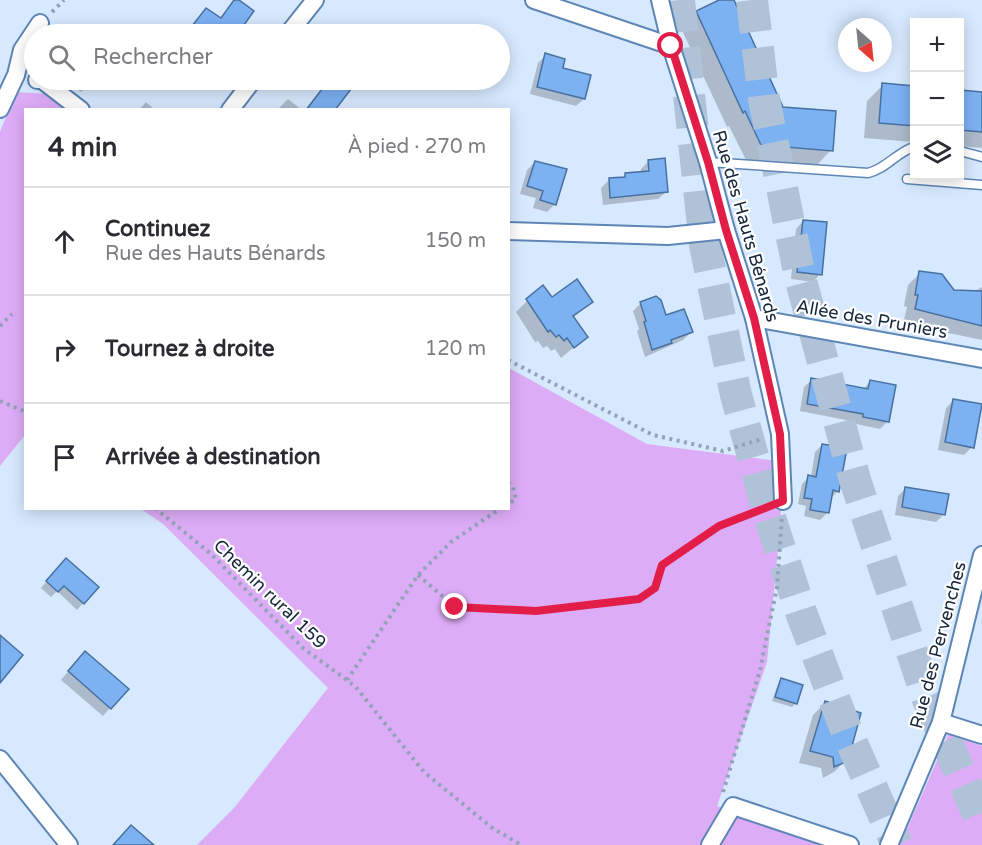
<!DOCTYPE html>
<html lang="fr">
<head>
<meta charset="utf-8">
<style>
  body { margin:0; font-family:"Varela Round",sans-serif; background:#f7f7f7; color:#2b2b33 }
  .controls { position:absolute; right:18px; top:18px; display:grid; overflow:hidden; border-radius:0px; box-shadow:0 3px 15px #0003 }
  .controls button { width:54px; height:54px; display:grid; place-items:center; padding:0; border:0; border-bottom:2px solid #e1e1e2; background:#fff; color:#2b2b33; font:30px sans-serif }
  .compass { position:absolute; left:838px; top:18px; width:54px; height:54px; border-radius:50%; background:#fff; box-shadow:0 3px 15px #0003; rotate:153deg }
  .stop { position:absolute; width:18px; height:18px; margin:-14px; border:4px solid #e11d48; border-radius:50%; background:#fff }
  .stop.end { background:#e11d48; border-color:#fff; box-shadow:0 2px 6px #0008 }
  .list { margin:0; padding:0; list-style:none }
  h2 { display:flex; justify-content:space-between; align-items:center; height:78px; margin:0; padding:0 24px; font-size:26px }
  h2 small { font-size:20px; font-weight:400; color:#7c7c81 }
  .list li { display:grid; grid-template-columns:39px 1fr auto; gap:18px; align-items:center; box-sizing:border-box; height:108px; padding:0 24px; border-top:2px solid #e1e1e2 }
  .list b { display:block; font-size:22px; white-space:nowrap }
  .list p { margin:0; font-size:20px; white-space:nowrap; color:#7c7c81 }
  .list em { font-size:20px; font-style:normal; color:#7c7c81 }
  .icon { flex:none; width:33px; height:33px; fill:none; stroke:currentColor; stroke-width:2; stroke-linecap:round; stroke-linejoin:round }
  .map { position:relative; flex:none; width:982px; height:845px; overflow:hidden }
  .search { position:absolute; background:#fff; box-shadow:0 3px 15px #0003; left:24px; top:24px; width:486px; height:66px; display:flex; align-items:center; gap:15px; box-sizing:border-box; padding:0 21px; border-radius:33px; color:#7c7c81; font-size:22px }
  .panel { position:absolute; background:#fff; box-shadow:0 3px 15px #0003; left:24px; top:108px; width:486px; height:402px; border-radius:0px }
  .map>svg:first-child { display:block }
</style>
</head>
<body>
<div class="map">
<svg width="982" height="845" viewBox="0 0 982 845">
  <rect width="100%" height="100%" fill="#d7e9fe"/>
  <!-- green -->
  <g fill="#ddacf7">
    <polygon points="16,92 49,94 70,109 26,110 25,435 0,466 0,132"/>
    <polygon points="509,368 647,444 778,461 781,518 767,662 717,806 824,845 197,845 234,808 328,688 163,524 141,509 508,508"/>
    <polygon points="949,733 982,746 982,845 900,845"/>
  </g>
  <!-- shadow -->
  <g fill="#0003">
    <polygon points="236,0 252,12 235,34 187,33 206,10 220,20"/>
    <polygon points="723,0 732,0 782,108 831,150 816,166 746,160 729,126 727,127 681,28 697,13"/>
    <polygon points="54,30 60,34 50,34"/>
    <polygon points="546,55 561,69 590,76 584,99 576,106 530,94 538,63"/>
    <polygon points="64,80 92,80 81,92"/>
    <polygon points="328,80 356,80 333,110 305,110"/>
    <polygon points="883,85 914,88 914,142 864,138 867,101"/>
    <polygon points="960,92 982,94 982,148 960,146"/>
    <polygon points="288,99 302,110 277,110"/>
    <polygon points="146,102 155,110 139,110"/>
    <polygon points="649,161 666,192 658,199 603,205 601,188 609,180 621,179 625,175 641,173 641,169"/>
    <polygon points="535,162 555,204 547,212 533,208 536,198 520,194 527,170"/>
    <polygon points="803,221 820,274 813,282 791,279 796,229"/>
    <polygon points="920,273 953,291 973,292 982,287 982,340 934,330 935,327 904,320 907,307 904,306 908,285"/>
    <polygon points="552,299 591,302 573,318 586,337 561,358 555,349 551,351 547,346 543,348 538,341 535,342 516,312 528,300"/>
    <polygon points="641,303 665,317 691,332 683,340 645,357 637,331 639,329 633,311"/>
    <polygon points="812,380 863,389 870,382 888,421 880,429 856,424 856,422 800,411 804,387"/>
    <polygon points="954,400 972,447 964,455 938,450 946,408"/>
    <polygon points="822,445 838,491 830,499 827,513 820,520 804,516 806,506 798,504 802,484 809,477 811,477 815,452"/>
    <polygon points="906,488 944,514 936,522 895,515 898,496"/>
    <polygon points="60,566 97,587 77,610 57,591 51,597 41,588"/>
    <polygon points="77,661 110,708 103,716 61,680"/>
    <polygon points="781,680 796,703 792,707 772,701 778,684"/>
    <polygon points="825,703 846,760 834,772 823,778 821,768 799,763 813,715"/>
  </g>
  <!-- building -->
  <g fill="#7cb1f2" stroke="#4971a0" stroke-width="1.5">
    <polygon points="234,0 239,0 254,11 239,32 243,34 203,34 192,26 206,8 221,18"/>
    <polygon points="719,0 734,0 783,107 836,111 833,151 761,145 745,111 743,113 696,11"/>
    <polygon points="545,53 565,59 563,68 591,75 585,99 537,87"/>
    <polygon points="329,80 358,80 335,110 306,110"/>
    <polygon points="882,83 915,86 915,126 879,123"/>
    <polygon points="960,90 982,92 982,132 960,130"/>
    <polygon points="665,158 668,192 610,198 609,178 625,177 625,173 649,171 648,160"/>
    <polygon points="535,161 567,169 556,205 540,200 543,191 527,186"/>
    <polygon points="803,220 827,222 822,275 797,272"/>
    <polygon points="919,271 942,274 954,290 982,291 982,326 915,309 918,295 915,295"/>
    <polygon points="577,279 593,302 573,316 588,337 574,348 567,338 564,341 559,335 556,337 550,330 548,332 526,299 543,285 552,297"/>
    <polygon points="656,296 661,300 666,315 684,309 693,332 671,340 672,343 652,350 644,322 646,321 640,302"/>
    <polygon points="811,378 868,389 870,380 896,385 889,422 863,417 863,414 807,404"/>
    <polygon points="953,399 982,404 974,448 945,442"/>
    <polygon points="822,444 847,448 839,492 833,490 829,513 810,510 812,499 804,498 808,475 816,477"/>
    <polygon points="905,487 949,494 945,515 902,507"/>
    <polygon points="66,558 99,587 84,604 64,586 58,592 46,581"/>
    <polygon points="0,635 23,655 0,683"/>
    <polygon points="85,651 129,689 111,709 68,671"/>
    <polygon points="781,678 803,685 797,704 775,697"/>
    <polygon points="825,701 861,713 848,761 834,767 833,757 810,751"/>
    <polygon points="131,825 154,845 113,845"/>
  </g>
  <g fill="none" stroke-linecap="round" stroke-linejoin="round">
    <!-- motorway-tunnel -->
    <g stroke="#b0c2d7" stroke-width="32" stroke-dasharray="32 16" stroke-linecap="butt">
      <polyline points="679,0 705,245 736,395 770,518 802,615 847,732 897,845"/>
      <polyline points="752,0 764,99 800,277 855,480 927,697 982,823"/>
    </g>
    <defs>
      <g id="service">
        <polyline points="960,151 982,157"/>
        <path d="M708,162L868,173C886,169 897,152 914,147"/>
        <polyline points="907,179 982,185"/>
      </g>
      <g id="minor">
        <polyline points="534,0 671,46"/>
        <polyline points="660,0 671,46 708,162 726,230 754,318 780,434 783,501"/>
        <polyline points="288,34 315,0"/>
        <polyline points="37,80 42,80 81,110"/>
        <polyline points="0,109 16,75 22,50 40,23"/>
        <polyline points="230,110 253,80"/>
        <polyline points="508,231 668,236 726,230"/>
        <polyline points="754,318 982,359"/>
        <polyline points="941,722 982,735"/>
        <polyline points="0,759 69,845"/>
        <polyline points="710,845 733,806 850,845"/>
        <polyline points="889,845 941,722 982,555"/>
      </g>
    </defs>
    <!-- service casing -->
    <use href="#service" stroke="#5d85b6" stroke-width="11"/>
    <!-- minor casing -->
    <use href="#minor" stroke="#5d85b6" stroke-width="20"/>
    <!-- path -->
    <g stroke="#91a3b7" stroke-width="4" stroke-dasharray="3 4.5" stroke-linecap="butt">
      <polyline points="52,12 64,0"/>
      <polyline points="0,326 12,314"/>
      <polyline points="508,360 653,435 723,451 762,439"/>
      <polyline points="0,401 26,412"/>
      <polyline points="508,482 513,487 516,499 508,504"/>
      <polyline points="155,508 211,554 303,648 355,686 424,772 491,827 521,845"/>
      <polyline points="418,575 455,607 536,611 639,599 655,588 662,565 719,526 768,507"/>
      <polyline points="347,680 418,575 451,542 501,508"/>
      <polyline points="723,792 760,670 777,587 782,516"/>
    </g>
    <!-- service -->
    <use href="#service" stroke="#fff" stroke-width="8"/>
    <!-- minor -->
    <use href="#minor" stroke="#fff" stroke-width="16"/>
  </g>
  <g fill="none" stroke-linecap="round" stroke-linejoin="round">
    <!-- route -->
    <polyline stroke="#e11d48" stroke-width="8" points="455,607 536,611 639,599 655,588 662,565 719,526 783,501 780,434 754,318 726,230 708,162 671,46"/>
  </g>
  <g text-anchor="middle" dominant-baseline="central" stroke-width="4.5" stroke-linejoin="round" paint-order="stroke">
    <!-- street labels -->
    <g font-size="18" fill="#16263a" stroke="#fff">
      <text transform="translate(746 226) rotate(74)">Rue des Hauts Bénards</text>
      <text transform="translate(872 319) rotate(10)">Allée des Pruniers</text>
      <text transform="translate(270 594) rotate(44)">Chemin rural 159</text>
      <text transform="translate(938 645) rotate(-75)">Rue des Pervenches</text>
    </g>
  </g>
</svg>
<div class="controls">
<button>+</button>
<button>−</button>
<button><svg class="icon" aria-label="layers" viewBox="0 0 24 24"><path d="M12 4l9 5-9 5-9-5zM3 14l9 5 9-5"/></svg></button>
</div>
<svg class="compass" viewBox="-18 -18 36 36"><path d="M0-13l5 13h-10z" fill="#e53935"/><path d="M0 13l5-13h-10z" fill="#7c7c81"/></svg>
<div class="stop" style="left:671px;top:46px"></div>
<div class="stop end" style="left:455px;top:607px"></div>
<div class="search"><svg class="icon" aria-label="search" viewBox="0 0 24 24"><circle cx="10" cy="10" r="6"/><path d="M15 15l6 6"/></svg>Rechercher</div>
<section class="panel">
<h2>4 min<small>À pied · 270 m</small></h2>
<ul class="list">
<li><svg class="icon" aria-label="ahead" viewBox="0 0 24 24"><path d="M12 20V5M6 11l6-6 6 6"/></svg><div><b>Continuez</b><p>Rue des Hauts Bénards</p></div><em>150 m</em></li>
<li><svg class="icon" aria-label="right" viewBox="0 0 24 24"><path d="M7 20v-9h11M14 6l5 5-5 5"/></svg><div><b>Tournez à droite</b></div><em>120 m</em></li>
<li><svg class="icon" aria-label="arrive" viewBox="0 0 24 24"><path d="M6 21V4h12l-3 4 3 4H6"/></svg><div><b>Arrivée à destination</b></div></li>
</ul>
</section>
</div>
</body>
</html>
